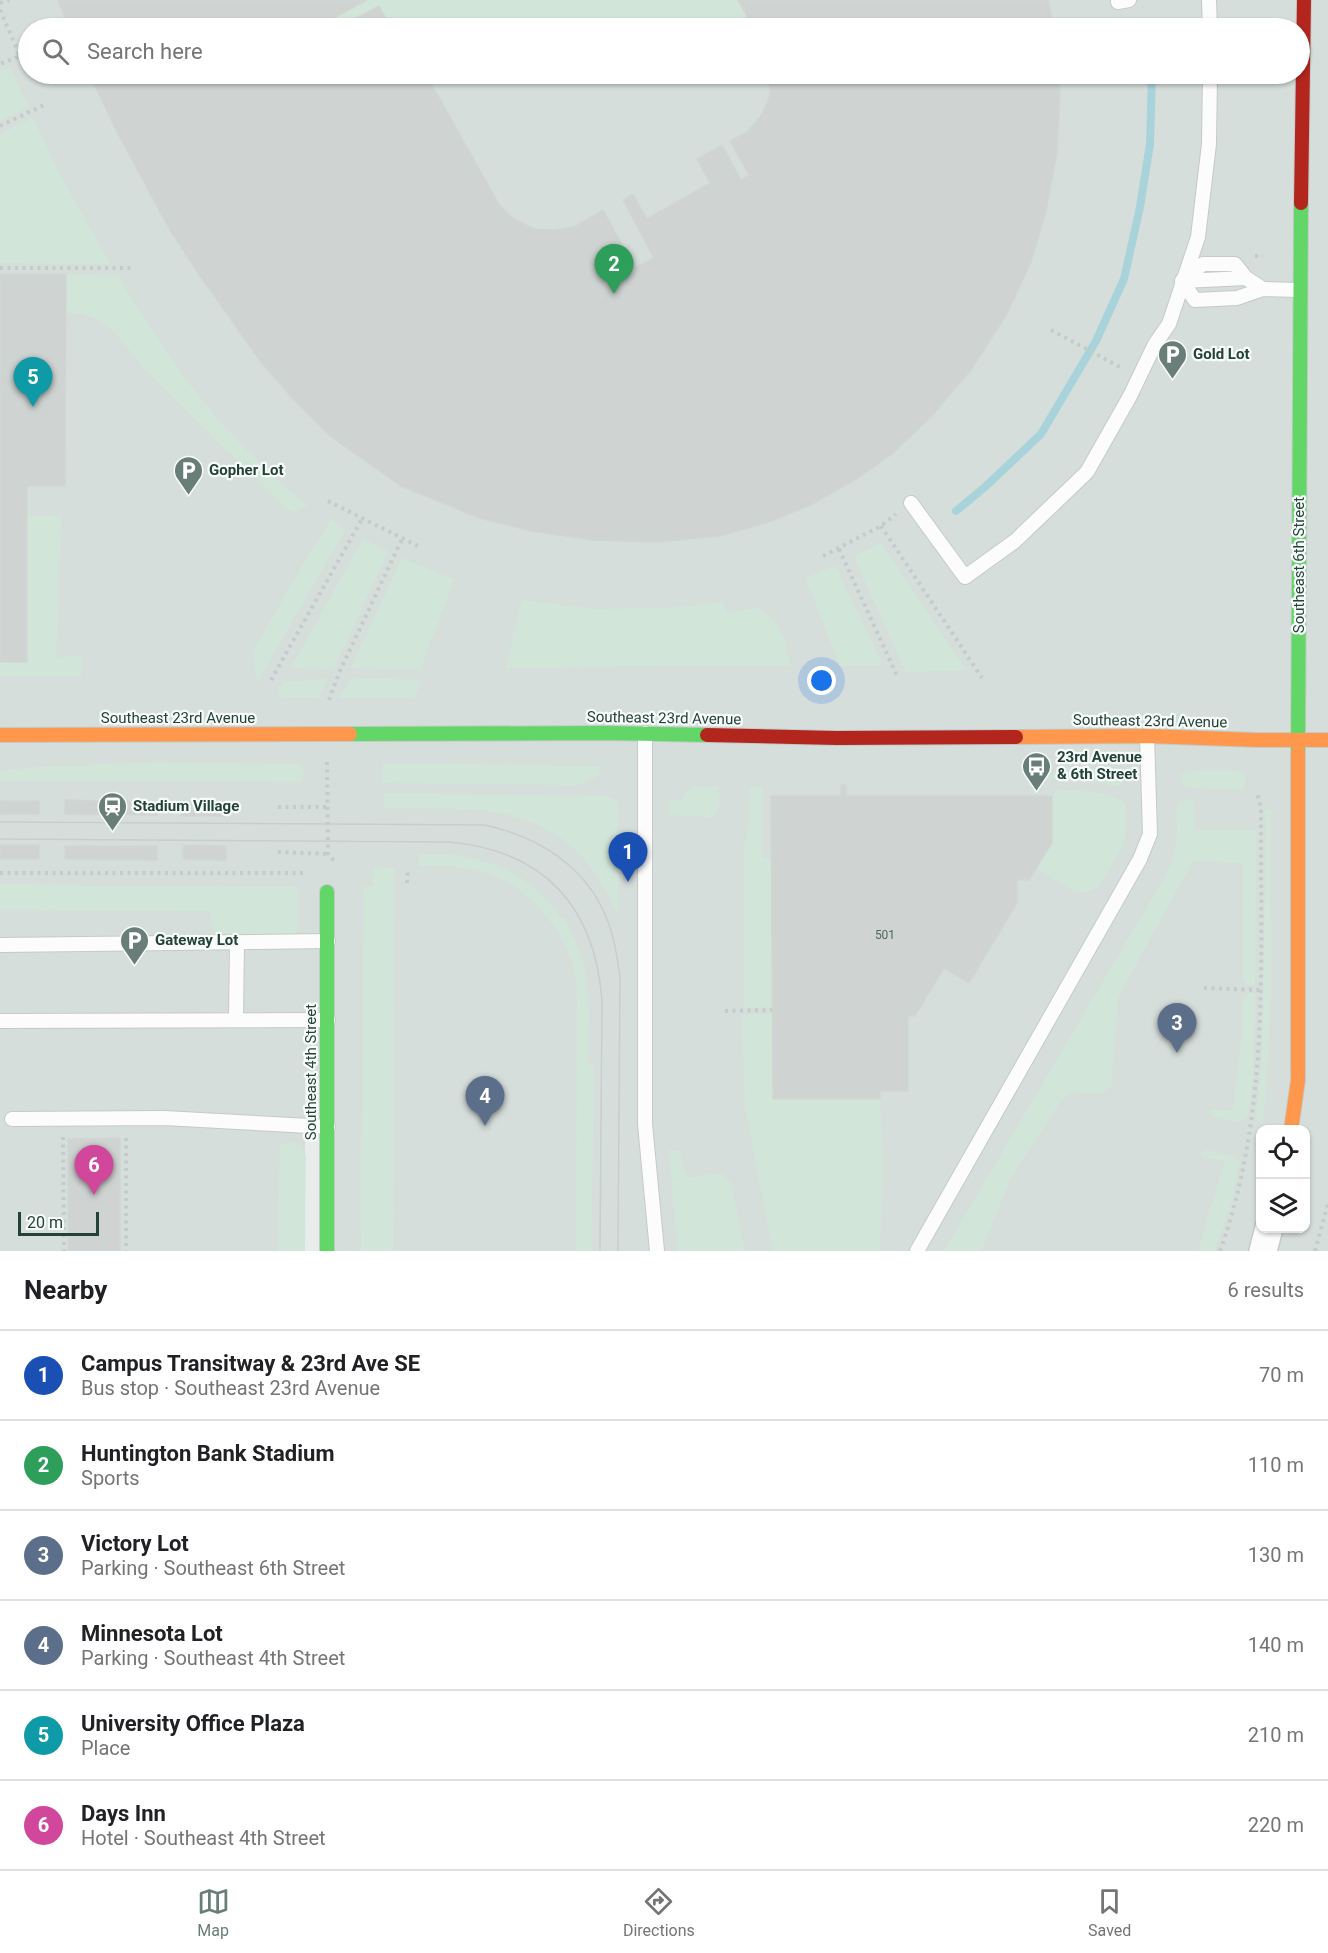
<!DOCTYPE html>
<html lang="en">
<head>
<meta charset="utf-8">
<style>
  body { margin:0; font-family:Roboto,sans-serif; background:#f2f2f2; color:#202124 }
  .controls { position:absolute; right:18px; bottom:18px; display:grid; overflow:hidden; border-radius:12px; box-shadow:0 2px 4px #0004 }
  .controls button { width:54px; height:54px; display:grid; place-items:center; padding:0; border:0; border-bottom:2px solid #e0e0e0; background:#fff; color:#202124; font:30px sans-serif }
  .scale { position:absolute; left:18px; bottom:15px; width:81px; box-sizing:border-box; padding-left:6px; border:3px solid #24423a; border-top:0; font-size:16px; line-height:21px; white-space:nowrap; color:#24423a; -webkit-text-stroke:4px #f7fbf9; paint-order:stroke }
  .you { position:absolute; left:822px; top:681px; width:21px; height:21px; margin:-15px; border:4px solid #fff; border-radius:50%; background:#1a73e8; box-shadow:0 0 0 9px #1a73e833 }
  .badge { display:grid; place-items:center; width:39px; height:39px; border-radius:50%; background:#697e78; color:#fff; font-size:20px; font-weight:700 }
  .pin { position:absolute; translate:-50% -50px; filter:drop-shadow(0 2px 3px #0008) }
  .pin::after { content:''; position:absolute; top:32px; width:21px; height:18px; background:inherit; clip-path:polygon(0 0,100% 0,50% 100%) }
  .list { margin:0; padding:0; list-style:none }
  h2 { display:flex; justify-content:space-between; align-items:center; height:78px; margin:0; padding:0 24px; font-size:26px }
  h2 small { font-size:20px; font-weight:400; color:#757577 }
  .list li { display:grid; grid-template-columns:39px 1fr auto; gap:18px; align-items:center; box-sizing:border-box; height:90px; padding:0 24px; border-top:2px solid #e0e0e0 }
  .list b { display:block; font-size:22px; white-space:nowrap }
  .list p { margin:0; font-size:20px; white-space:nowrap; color:#757577 }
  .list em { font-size:20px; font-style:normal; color:#757577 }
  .icon { flex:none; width:33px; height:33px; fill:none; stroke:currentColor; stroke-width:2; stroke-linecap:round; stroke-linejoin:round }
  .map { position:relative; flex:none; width:1328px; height:1251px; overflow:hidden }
  .search { position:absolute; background:#fff; box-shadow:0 2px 4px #0004; left:18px; right:18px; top:18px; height:66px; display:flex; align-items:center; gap:15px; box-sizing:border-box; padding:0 21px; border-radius:33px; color:#757577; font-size:22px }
  .sheet { height:618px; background:#fff }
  nav { display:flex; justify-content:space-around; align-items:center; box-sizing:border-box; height:84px; border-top:2px solid #e0e0e0; background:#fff; font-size:16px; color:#757577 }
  nav a { display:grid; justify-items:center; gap:3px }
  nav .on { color:#697e78 }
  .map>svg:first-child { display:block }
</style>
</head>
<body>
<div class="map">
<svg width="1328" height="1251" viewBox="0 0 1328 1251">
  <rect width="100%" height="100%" fill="#e8edeb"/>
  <!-- built -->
  <path fill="#d6dedb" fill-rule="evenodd" d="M0,0H1328V1251H327V1078H305V1251H0ZM28,28H1300V74H28ZM1260,1130H1306V1228H1260Z"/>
  <!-- green -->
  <g fill="#d1e6d8">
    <polygon points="58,0 1048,0 1054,28 69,28"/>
    <polygon points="10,68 29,107 0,120 0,72"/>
    <polygon points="33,118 58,171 110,264 0,263 0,134"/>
    <path d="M66,274L118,276C160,346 203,410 263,466C277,479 291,493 308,505L295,512L286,509L144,368L113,330L94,318L80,313H66Z"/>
    <polygon points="27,516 61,516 56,657 82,656 81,676 0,676 0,662 27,662"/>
    <polygon points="331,520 345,530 257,682 253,651 308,556"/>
    <polygon points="363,539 388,551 334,669 291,668"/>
    <polygon points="881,543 966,670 906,672 854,557"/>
    <polygon points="402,558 454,580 420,670 351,668"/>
    <polygon points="835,566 883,665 840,666 806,578"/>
    <path d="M522,600L595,609L669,608L723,602L727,612L758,608C785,626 783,637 791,666L506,668Z"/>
    <polygon points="354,678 421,680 415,698 339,698 347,684"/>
    <polygon points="328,679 319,697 279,698 279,690 284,682"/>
    <polygon points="161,762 296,764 302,765 303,782 0,781 0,771 49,766"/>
    <polygon points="383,764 599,765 598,774 594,778 577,785 382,783"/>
    <polygon points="1072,767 1116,770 1121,775 1125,782 1116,787 1094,781 1044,779 1059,769"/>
    <polygon points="1206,770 1238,770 1245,774 1244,790 1187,788 1180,782 1181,775 1188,771"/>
    <path d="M696,786L718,787C718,797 722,812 711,817L669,815V800L680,801C688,794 683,790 696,786Z"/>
    <polygon points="750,787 763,787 762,859 772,858 773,1007 744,1008 744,848 749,825"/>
    <path d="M1056,790C1078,792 1108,789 1126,804V832L1123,846L1099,886L1086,892H1075L1036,868L1052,843V796Z"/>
    <path d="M384,793L606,796L612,798L617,804L618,836L609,835L610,859H619L618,916C571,802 490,808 384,808Z"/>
    <path d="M1193,798L1195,829H1256L1255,985H1249L1243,981V863L1193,861L1118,997L1111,1086L1101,1094L1071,1092L1062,1099L1012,1175L981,1251H944L1166,875C1180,847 1176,834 1178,804Z"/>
    <polygon points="1271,809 1270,1017 1265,1105 1262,1122 1260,1123 1256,1118 1262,1061 1266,827 1264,810"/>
    <path d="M419,854C435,855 451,854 466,857C504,863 540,885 561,918L565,919C572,935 580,951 584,968C591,999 588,1031 588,1063L594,1066L591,1251H576L577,1001C577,990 577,979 574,969C564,930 530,889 492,875C469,866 443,866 419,866Z"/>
    <polygon points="373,867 394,868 393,1251 361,1251 364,887 373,886"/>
    <polygon points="0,884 299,887 299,926 294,934 212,933 211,911 0,910"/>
    <polygon points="1249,993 1255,993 1253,1075 1248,1116 1241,1122 1213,1117 1209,1112 1213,1109 1233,1111 1242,1039 1242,1000"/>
    <polygon points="742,1014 773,1014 773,1099 880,1099 883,1166 880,1251 773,1251 745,1105"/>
    <polygon points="293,1143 300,1145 306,1156 305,1251 278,1251 280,1144"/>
    <polygon points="669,1150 679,1151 685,1172 689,1178 714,1173 724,1175 731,1184 745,1251 678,1251"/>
    <polygon points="1205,1150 1235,1156 1239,1164 1233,1195 1215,1251 1198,1251 1225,1161 1203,1157 1201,1153"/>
  </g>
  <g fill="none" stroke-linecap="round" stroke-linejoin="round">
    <!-- stream -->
    <polyline stroke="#a9d3db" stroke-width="8" points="956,511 985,487 1041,434 1096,341 1124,279 1140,207 1150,144 1152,74"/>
  </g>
  <!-- building -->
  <g fill="#cfd4d2" stroke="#d1d6d4" stroke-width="1.5">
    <polygon points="58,0 367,0 328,21 332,28 69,28"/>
    <polygon points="738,0 1048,0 1054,28 753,28"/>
    <polygon points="379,6 391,28 338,28"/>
    <polygon points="89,74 426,74 500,206 513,218 534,229 554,230 574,227 603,210 635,268 654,258 623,200 633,194 647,219 710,183 697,159 722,145 741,180 749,175 730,141 747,132 762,114 769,98 771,74 1059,74 1060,92 1057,153 1046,211 1031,262 1006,316 971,370 931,417 892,454 858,478 811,505 766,523 720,536 656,542 593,540 531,531 479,518 401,486 330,436 293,399 260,361 198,273 170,230 118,134"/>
    <polygon points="0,274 66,274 65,486 27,486 27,662 0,662"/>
    <polygon points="841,785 846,785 846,796 1052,796 1052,843 1029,880 1017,880 1017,903 969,983 944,968 915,1016 908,1016 908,1091 880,1091 880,1099 773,1099 771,796 841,796"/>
    <polygon points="65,800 157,802 157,815 65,814"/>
    <rect x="0" y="801" width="39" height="13"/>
    <rect x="182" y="802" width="43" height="14"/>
    <rect x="0" y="845" width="39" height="14"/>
    <polygon points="183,845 226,846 226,860 183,859"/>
    <polygon points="65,846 157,846 157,860 65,859"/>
    <polygon points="120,1138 120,1251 68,1251 68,1139"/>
  </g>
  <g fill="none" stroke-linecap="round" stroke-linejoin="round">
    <defs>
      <g id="lane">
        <polyline points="1209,0 1210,28"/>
        <polyline points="1118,2 1129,0"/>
        <polyline points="1184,279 1203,264 1235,264 1246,278"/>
        <polyline points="1182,281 1195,300 1237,298 1263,289 1299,290"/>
        <polyline points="1182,281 1246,278 1263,289"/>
        <polyline points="911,503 965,577 1015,541 1087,472 1130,396 1155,344 1169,324 1198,237 1209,144 1210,74"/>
        <polyline points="645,733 645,1124 657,1251"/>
        <polyline points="0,945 328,941"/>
        <polyline points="236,1020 237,942"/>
        <polyline points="0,1021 328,1020"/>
        <polyline points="12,1119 164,1118 328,1127"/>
        <polyline points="917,1251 1140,859 1150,834 1147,736"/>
      </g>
      <polyline id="street" points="1263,1251 1269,1228"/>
      <g id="fast">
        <polyline points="350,734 606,733 707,735"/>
        <polyline points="1298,752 1301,203"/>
        <polyline points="327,892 327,1251"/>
      </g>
      <g id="slow">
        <polyline points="0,735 350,734"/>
        <polyline points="1016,737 1147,736 1257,740 1328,740"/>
        <polyline points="1291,1130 1298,1080 1298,752"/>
      </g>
      <g id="jam">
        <polyline points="1301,203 1304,0"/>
        <polyline points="707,735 836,738 1016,737"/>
      </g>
    </defs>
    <!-- lane casing -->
    <use href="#lane" stroke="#c5cac8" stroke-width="16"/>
    <!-- street casing -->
    <use href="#street" stroke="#c5cac8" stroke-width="30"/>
    <!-- fast casing -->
    <use href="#fast" stroke="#c3cbc8" stroke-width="16"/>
    <!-- slow casing -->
    <use href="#slow" stroke="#c3cbc8" stroke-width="16"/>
    <!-- jam casing -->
    <use href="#jam" stroke="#c3cbc8" stroke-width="16"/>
    <!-- path -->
    <g stroke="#c3ccca" stroke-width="4" stroke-dasharray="3 4.5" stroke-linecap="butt">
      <polyline points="0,3 9,0"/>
      <polyline points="0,10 20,56 0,64"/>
      <polyline points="0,126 44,105"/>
      <polyline points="1255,256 1263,256"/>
      <polyline points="0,268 131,268"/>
      <polyline points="1051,330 1122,368"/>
      <polyline points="328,501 418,546"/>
      <polyline points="881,526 982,678"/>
      <polyline points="839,549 898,678"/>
      <polyline points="823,556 881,526 896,514"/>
      <polyline points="271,680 362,519"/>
      <polyline points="329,700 339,673 402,539"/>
      <polyline points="327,762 328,854 336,863"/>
      <polyline points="278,807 328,807"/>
      <polyline points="278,852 328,854"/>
      <polyline points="0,873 303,873"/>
      <polyline points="407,883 408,868"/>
      <polyline points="1204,988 1260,990"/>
      <polyline points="725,1011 772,1010"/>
      <polyline points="63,1137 64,1251"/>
      <polyline points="126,1138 126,1251"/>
      <path d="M1220,1251C1271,1110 1260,956 1261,809L1257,792"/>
      <polyline points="1315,1251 1328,1203"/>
    </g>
    <!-- lane -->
    <use href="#lane" stroke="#fcfcfc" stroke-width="14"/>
    <!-- street -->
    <use href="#street" stroke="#fcfcfc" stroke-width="27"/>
    <!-- fast -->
    <use href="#fast" stroke="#63d668" stroke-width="14"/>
    <!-- slow -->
    <use href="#slow" stroke="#ff974d" stroke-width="14"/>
    <!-- jam -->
    <use href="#jam" stroke="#b3261e" stroke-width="14"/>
    <!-- tram -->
    <g stroke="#c9cdcc" stroke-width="1.5">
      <path d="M0,822L485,825C539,837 588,867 608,922C615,939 617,958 620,976L618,1251"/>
      <path d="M0,839L450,842C545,851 595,907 602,1001L600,1251"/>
    </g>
  </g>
  <!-- icons -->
  <defs>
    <symbol id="parking-pin" viewBox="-11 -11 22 30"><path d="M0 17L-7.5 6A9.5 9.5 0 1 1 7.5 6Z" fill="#697e78" stroke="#f7fbf9"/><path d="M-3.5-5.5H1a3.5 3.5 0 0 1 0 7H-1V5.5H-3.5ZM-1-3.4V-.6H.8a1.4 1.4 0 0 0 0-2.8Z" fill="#fff"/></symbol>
    <symbol id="bus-pin" viewBox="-11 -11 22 30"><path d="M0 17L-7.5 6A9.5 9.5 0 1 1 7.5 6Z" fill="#697e78" stroke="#f7fbf9"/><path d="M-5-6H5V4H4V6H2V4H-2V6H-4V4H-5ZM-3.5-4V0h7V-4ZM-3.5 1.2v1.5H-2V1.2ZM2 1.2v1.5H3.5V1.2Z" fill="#fff"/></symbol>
    <symbol id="station-pin" viewBox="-11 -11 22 30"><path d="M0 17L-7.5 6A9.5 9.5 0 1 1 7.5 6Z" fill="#697e78" stroke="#f7fbf9"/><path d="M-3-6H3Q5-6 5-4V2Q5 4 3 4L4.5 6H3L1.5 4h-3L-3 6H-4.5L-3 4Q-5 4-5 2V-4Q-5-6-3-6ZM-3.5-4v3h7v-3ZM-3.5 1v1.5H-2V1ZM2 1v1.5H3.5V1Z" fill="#fff"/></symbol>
  </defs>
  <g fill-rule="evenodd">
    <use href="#parking-pin" x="1156" y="338" width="33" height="45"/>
    <use href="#parking-pin" x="172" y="454" width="33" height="45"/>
    <use href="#bus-pin" x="1020" y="750" width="33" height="45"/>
    <use href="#station-pin" x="96" y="790" width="33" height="45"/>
    <use href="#parking-pin" x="118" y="924" width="33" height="45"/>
  </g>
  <g text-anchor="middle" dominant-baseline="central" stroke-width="4.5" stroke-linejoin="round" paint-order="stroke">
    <!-- number labels -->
    <g font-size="12" fill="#506761">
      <text x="885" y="935">501</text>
    </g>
    <!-- poi labels -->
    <g font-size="15" font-weight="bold" fill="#24423a" stroke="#f7fbf9" text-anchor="start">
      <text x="1193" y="354">Gold Lot</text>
      <text x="209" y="470">Gopher Lot</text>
      <text x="1057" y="757">23rd Avenue<tspan x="1057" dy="17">&amp; 6th Street</tspan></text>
      <text x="133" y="806">Stadium Village</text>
      <text x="155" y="940">Gateway Lot</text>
    </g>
    <!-- street labels -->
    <g font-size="15" fill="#24423a" stroke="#f7fbf9">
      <text transform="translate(1299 565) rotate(-90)">Southeast 6th Street</text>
      <text x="178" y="718">Southeast 23rd Avenue</text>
      <text transform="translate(664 718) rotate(1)">Southeast 23rd Avenue</text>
      <text transform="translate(1150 721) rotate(1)">Southeast 23rd Avenue</text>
      <text transform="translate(311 1072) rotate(-90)">Southeast 4th Street</text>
    </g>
  </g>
</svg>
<div class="controls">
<button><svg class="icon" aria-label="locate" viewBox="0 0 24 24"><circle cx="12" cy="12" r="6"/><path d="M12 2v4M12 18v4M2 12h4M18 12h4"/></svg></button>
<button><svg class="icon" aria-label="layers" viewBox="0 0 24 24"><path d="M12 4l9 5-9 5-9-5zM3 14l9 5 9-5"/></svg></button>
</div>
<div class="scale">20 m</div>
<div class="you"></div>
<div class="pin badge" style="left:628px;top:882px;background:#1a4fb4">1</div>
<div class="pin badge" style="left:614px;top:294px;background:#2e9e5b">2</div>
<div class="pin badge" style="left:1177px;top:1053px;background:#5c6f8a">3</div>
<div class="pin badge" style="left:485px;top:1126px;background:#5c6f8a">4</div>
<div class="pin badge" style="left:33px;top:407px;background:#0f9aa8">5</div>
<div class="pin badge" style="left:94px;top:1195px;background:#d1479c">6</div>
<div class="search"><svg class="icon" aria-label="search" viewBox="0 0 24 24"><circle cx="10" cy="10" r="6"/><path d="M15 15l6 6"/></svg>Search here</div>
</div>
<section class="sheet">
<h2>Nearby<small>6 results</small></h2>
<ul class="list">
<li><span class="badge" style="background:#1a4fb4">1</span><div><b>Campus Transitway &amp; 23rd Ave SE</b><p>Bus stop · Southeast 23rd Avenue</p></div><em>70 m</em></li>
<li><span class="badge" style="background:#2e9e5b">2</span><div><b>Huntington Bank Stadium</b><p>Sports</p></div><em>110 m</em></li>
<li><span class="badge" style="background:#5c6f8a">3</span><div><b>Victory Lot</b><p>Parking · Southeast 6th Street</p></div><em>130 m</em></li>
<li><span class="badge" style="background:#5c6f8a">4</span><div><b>Minnesota Lot</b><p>Parking · Southeast 4th Street</p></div><em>140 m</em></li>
<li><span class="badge" style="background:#0f9aa8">5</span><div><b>University Office Plaza</b><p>Place</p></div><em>210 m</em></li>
<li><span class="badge" style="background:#d1479c">6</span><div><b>Days Inn</b><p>Hotel · Southeast 4th Street</p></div><em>220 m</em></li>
</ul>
</section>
<nav>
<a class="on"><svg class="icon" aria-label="map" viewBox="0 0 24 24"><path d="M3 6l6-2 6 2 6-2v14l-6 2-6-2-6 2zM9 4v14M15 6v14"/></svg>Map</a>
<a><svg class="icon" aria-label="directions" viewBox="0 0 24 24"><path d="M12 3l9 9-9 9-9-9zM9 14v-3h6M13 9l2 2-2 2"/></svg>Directions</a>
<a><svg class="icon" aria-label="saved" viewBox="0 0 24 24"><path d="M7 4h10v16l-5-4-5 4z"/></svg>Saved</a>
</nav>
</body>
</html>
